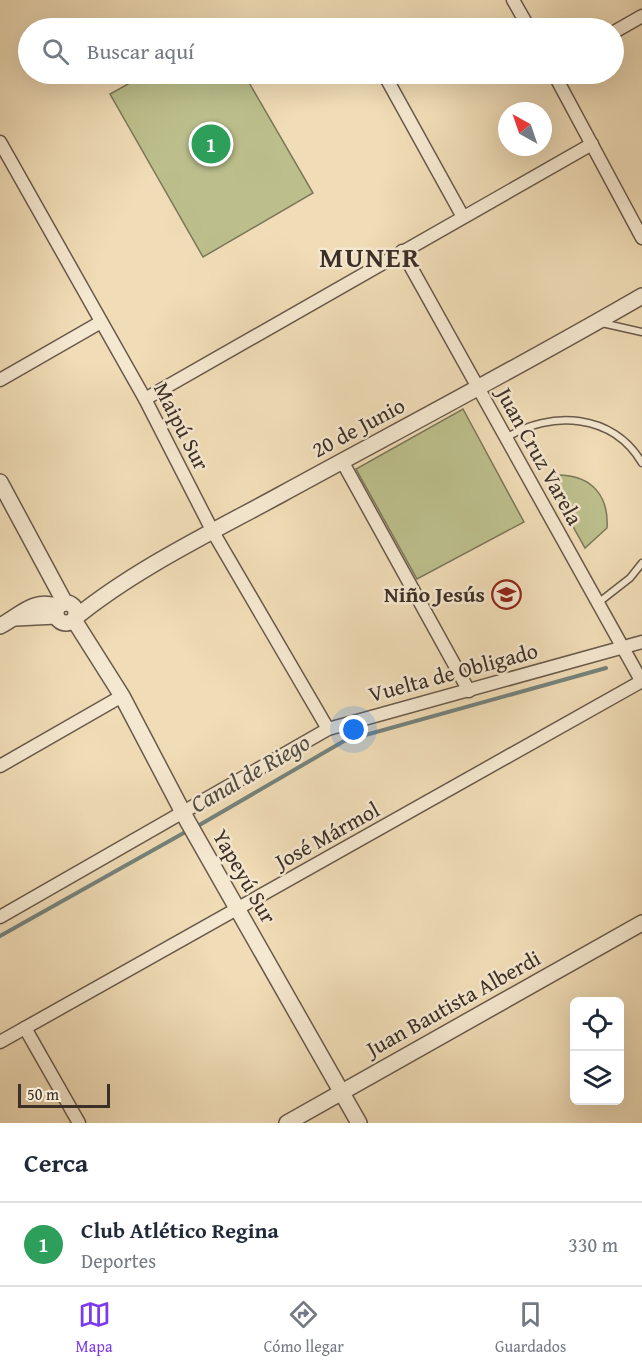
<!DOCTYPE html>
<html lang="es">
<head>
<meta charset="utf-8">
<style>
  body { margin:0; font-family:"Gentium Book Plus",serif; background:#f6f6f7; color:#1f2937 }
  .controls { position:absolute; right:18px; bottom:18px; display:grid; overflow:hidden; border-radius:9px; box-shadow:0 6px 24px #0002 }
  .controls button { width:54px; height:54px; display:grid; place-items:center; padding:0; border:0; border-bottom:2px solid #e0e1e3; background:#fff; color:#1f2937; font:30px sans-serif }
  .compass { position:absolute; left:498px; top:102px; width:54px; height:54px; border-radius:50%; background:#fff; box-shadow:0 6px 24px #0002; rotate:320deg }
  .scale { position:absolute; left:18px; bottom:15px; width:92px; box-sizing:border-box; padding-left:6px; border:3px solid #3c2f27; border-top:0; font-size:16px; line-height:21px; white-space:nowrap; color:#3c2f27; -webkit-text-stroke:4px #f5e8d0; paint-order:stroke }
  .you { position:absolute; left:354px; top:730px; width:21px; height:21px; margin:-15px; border:4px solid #fff; border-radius:50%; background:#1a73e8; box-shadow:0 0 0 9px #1a73e833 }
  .badge { display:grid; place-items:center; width:39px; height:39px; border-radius:50%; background:#7c3aed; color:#fff; font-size:20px; font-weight:700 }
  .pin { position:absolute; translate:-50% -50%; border:3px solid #fff; box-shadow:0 2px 6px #0006 }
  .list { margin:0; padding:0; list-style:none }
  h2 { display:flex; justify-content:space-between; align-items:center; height:78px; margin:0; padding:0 24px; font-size:26px }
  h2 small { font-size:20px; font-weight:400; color:#747a83 }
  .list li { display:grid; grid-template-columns:39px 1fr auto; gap:18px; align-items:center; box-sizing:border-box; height:84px; padding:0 24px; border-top:2px solid #e0e1e3 }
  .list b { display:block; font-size:22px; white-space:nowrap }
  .list p { margin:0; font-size:20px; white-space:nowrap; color:#747a83 }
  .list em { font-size:20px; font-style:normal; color:#747a83 }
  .icon { flex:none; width:33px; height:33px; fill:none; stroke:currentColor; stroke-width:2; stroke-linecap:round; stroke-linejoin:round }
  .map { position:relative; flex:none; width:642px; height:1123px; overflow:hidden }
  .search { position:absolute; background:#fff; box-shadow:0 6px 24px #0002; left:18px; right:18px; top:18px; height:66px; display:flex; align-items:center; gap:15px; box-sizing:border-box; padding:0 21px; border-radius:33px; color:#747a83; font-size:22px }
  .sheet { height:162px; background:#fff }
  nav { display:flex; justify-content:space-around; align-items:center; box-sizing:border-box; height:84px; border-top:2px solid #e0e1e3; background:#fff; font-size:16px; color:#747a83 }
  nav a { display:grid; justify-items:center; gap:3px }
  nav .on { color:#7c3aed }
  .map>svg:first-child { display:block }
</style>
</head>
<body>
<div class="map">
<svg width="642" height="1123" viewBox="0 0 642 1123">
  <rect width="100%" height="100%" fill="#f0dcb6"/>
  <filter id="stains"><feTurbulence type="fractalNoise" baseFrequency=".00333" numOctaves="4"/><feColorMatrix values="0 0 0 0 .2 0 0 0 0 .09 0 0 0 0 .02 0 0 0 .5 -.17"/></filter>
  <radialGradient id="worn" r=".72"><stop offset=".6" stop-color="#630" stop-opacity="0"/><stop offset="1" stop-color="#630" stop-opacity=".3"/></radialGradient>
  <!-- green -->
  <g fill="#bcbf8c" stroke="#7c775a" stroke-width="1.5">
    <polygon points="146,74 244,74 313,193 203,257 110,94"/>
    <polygon points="463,409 524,522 417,579 356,469"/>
    <path d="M560,475C592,476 609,496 607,528L585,548L547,480Z"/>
  </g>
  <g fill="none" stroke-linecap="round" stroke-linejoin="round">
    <!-- stream -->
    <g stroke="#75827c" stroke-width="4">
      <polyline points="196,827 344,741 606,668"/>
      <polyline points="0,936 189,830"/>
    </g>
    <defs>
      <g id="service">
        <polyline points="602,323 642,332"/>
        <path d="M506,438C550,410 613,413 642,463"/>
        <polyline points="598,603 630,578 642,563"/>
      </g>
      <g id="minor">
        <polyline points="513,0 529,28"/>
        <polyline points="614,32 642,16"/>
        <polyline points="384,74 463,217"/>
        <polyline points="554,74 642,238"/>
        <polyline points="0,142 145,399 213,532 328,729"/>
        <polyline points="402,251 642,682"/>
        <polyline points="0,380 101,322"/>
        <polyline points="145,399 592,144"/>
        <polyline points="342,461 469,691"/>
        <polyline points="0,766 122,696"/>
        <polyline points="0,917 328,729 642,642"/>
        <polyline points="25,1028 79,1123"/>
        <polyline points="0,1042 642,681"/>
      </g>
      <g id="tertiary">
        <polyline points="0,482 65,603"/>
        <circle cx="66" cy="613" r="10"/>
        <polyline points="16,618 56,616"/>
        <path d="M75,618C135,569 212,532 280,495C401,429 523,365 642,296"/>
        <polyline points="74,620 122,696 188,822 359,1123"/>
        <path d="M0,626C20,616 34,597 58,607"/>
        <polyline points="287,1123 642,923"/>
      </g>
    </defs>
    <!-- service casing -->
    <use href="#service" stroke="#695a4b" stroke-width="9"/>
    <!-- minor casing -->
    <use href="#minor" stroke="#695a4b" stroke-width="15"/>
    <!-- tertiary casing -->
    <use href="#tertiary" stroke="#695a4b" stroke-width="18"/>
    <!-- service -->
    <use href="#service" stroke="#f5e8d0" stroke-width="6"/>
    <!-- minor -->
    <use href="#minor" stroke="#f5e8d0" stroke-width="12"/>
    <!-- tertiary -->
    <use href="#tertiary" stroke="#f5e8d0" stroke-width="15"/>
  </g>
  <!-- icons -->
  <defs>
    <symbol id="school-ring" viewBox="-11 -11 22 22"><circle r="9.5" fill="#f5e8d0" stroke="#8f2418" stroke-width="1.5"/><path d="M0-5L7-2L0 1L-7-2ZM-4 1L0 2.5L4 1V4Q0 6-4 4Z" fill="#8f2418"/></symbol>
  </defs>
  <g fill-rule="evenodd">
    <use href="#school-ring" x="490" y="578" width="33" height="33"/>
  </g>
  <g text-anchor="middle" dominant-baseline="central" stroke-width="5" stroke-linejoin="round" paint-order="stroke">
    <!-- street labels -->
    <g font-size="22" fill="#3c2f27" stroke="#f5e8d0">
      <text transform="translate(182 426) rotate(63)">Maipú Sur</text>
      <text transform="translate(358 427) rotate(-28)">20 de Junio</text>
      <text transform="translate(540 456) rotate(61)">Juan Cruz Varela</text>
      <text transform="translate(453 672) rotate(-15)">Vuelta de Obligado</text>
      <text transform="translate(327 835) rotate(-29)">José Mármol</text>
      <text transform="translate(245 876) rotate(60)">Yapeyú Sur</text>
      <text transform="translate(453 1003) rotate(-29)">Juan Bautista Alberdi</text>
    </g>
    <!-- poi labels -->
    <g font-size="22" font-weight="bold" fill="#3c2f27" stroke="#f5e8d0" text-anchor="end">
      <text x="485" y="594">Niño Jesús</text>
    </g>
    <!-- water labels -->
    <g font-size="24" font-style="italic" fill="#4f4b43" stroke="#f5e8d0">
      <text transform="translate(250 773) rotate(-30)">Canal de Riego</text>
    </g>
    <!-- district labels -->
    <g font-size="28" font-weight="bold" letter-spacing="1.5" fill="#3c2f27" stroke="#f5e8d0">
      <text x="370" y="256">MUNER</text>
    </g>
  </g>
  <rect width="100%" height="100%" filter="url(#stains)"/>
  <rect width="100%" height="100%" fill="url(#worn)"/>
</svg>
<div class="controls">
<button><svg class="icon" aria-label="locate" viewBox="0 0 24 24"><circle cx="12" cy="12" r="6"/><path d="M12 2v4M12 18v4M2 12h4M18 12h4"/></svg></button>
<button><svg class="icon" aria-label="layers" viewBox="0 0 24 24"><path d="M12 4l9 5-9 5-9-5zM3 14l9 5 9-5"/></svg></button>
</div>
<svg class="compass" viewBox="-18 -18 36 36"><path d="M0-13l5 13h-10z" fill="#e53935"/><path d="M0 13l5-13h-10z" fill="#747a83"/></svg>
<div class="scale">50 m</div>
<div class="you"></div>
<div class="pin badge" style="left:211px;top:144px;background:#2e9e5b">1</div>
<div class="search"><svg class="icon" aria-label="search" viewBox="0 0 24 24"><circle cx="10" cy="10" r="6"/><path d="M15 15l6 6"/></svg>Buscar aquí</div>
</div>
<section class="sheet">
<h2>Cerca<small></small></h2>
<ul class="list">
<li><span class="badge" style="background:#2e9e5b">1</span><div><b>Club Atlético Regina</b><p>Deportes</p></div><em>330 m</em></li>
</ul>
</section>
<nav>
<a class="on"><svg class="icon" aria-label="map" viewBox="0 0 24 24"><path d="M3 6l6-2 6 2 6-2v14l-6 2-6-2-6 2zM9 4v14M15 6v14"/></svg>Mapa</a>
<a><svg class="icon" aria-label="directions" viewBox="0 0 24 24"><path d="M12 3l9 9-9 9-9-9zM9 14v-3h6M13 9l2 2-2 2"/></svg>Cómo llegar</a>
<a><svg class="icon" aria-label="saved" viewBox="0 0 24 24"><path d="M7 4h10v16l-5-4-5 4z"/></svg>Guardados</a>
</nav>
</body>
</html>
